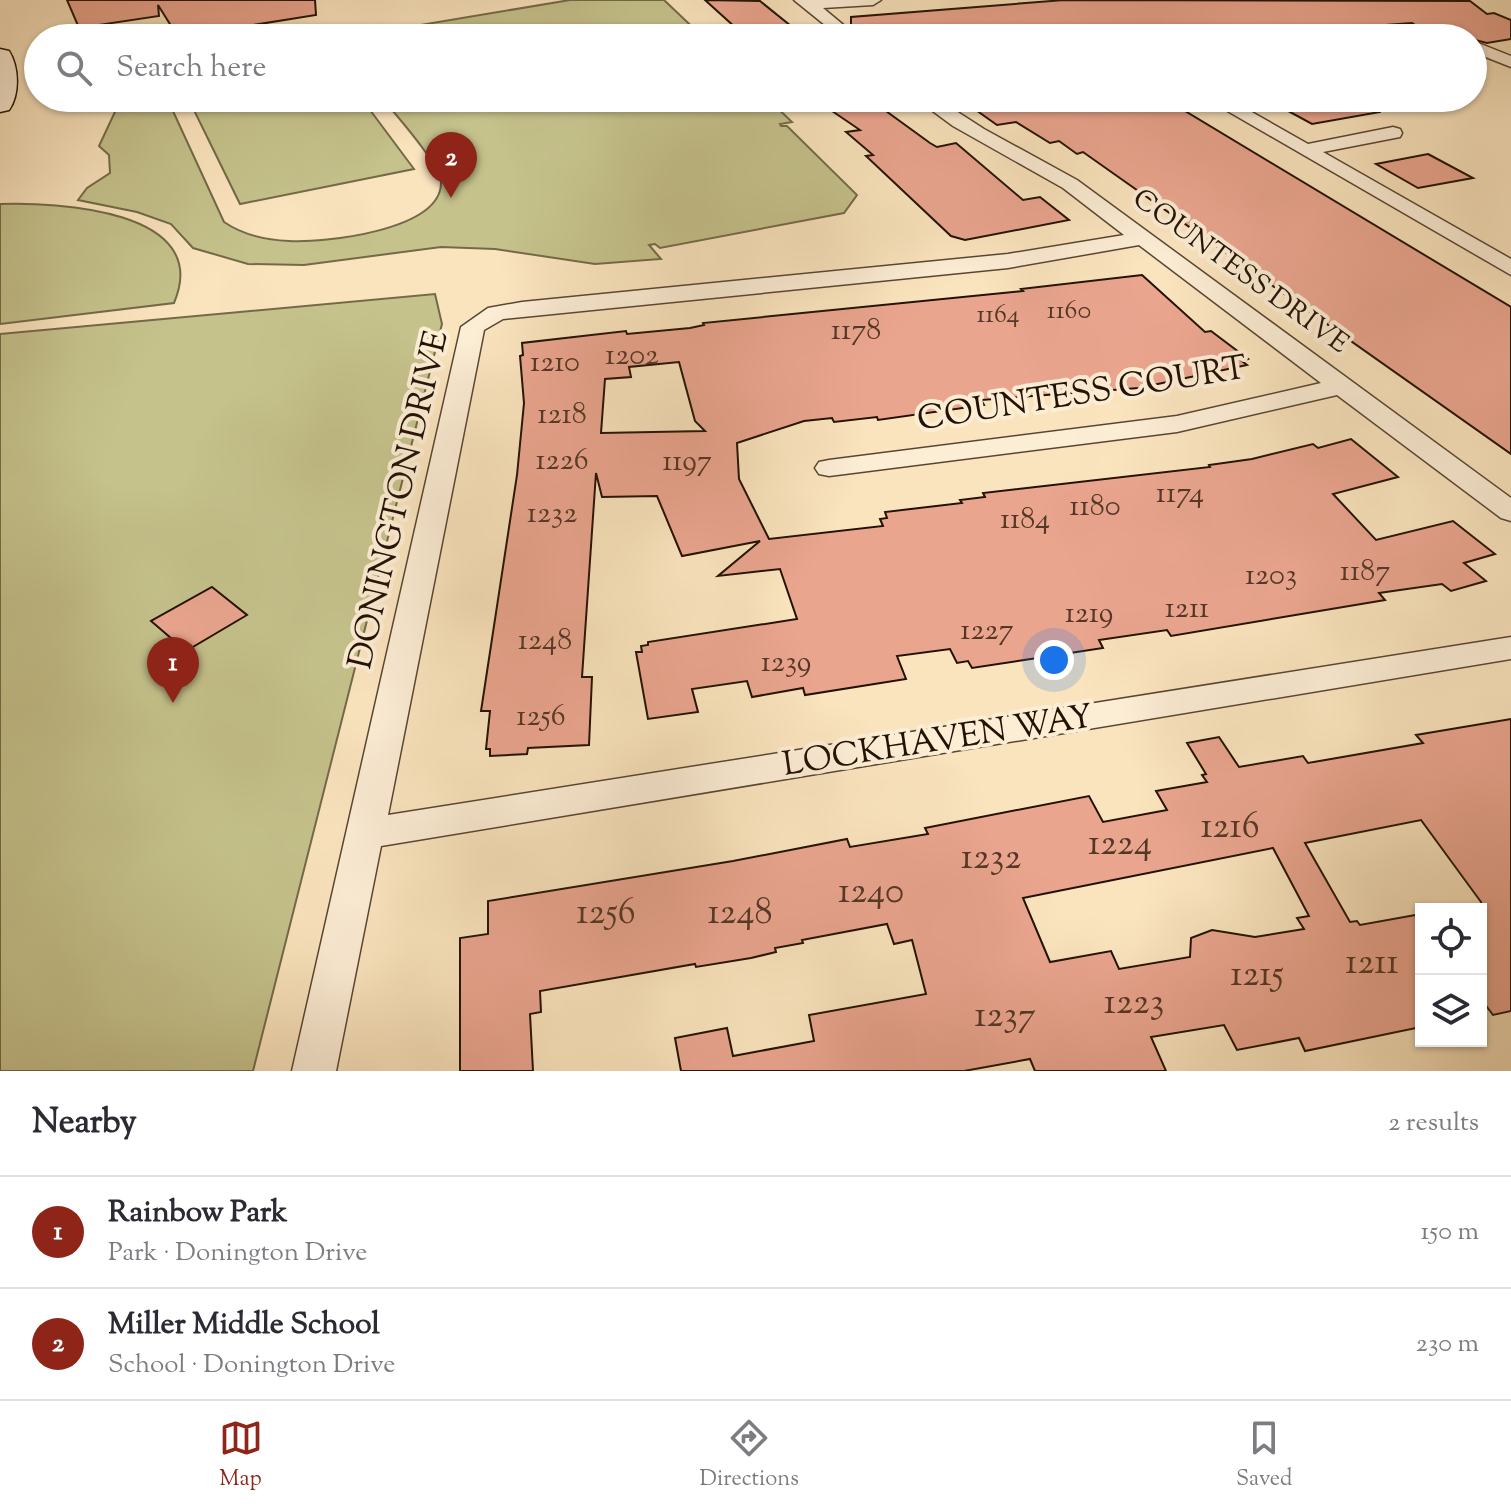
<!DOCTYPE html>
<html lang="en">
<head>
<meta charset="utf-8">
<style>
  body { margin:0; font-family:"Sorts Mill Goudy",serif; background:#f7f7f7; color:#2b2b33 }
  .controls { position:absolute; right:24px; bottom:24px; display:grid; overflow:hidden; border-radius:0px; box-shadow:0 2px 6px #0004 }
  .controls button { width:72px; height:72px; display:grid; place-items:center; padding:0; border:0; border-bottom:2px solid #e1e1e2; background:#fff; color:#2b2b33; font:40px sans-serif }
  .you { position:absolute; left:1054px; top:660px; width:28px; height:28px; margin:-20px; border:6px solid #fff; border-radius:50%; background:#1a73e8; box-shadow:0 0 0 12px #1a73e833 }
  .badge { display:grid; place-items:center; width:52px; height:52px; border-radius:50%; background:#8f2418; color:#fff; font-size:26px; font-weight:700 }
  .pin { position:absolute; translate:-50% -66px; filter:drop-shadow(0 2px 4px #0008) }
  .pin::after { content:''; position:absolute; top:42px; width:28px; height:24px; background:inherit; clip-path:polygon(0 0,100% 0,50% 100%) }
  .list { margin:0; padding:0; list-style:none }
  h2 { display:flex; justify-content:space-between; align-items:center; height:104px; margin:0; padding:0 32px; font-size:34px }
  h2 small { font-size:26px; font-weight:400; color:#7c7c81 }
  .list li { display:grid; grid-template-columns:52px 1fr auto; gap:24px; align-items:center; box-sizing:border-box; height:112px; padding:0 32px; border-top:2px solid #e1e1e2 }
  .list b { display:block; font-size:30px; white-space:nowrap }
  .list p { margin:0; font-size:26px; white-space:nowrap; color:#7c7c81 }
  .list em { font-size:26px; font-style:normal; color:#7c7c81 }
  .icon { flex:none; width:44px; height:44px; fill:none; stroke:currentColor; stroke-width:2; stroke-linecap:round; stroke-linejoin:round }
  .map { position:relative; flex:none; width:1511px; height:1071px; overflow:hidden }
  .search { position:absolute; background:#fff; box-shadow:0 2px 6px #0004; left:24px; right:24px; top:24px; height:88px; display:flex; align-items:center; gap:20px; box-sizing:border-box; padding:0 28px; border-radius:44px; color:#7c7c81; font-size:30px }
  .sheet { height:328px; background:#fff }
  nav { display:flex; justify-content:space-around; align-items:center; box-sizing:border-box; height:112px; border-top:2px solid #e1e1e2; background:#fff; font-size:22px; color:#7c7c81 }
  nav a { display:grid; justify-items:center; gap:4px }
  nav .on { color:#8f2418 }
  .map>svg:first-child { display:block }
</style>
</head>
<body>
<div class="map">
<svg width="1511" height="1071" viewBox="0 0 1511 1071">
  <rect width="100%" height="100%" fill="#fae4be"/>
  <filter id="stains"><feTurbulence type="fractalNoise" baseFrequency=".0025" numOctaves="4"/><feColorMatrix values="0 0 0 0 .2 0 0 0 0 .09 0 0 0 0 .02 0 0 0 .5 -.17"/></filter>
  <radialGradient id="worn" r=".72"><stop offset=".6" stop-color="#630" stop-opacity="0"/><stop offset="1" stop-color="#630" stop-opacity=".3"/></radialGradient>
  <!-- green -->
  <g fill="#c5c28c" stroke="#746a48" stroke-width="2">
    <polygon points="570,0 664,0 704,38 343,38"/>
    <path d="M142,98H167L224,222C243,235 265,240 289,241C323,243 439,231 441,184C442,166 395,114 382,98H767L792,122L780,124L781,126H787L857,195L844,213L660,248L655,244L649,245L661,259L595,264L495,249L441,247L304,265L248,264L193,248L171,224L137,212L78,200L87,188L110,173L109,155L99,146L121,99Z"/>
    <polygon points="188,98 361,98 414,169 240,204"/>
    <path d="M0,204C55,202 214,209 174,303L0,324Z"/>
    <polygon points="435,294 442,324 253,1071 0,1071 0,334"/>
  </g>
  <!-- building -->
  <g fill="#eaa58f" stroke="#231203" stroke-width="2" fill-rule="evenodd">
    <polygon points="67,0 315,0 316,15 178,37 158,5 159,16 79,28"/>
    <polygon points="705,0 760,1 796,30 788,31 797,38 747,38"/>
    <polygon points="1064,0 1470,1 1487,14 1494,13 1511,20 1511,39 1487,43 1467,38 1456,30 1423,30 1412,23 1211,38 862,38 851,27 851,17"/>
    <polygon points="813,98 868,98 930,143 937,147 956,143 1023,200 1040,197 1069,220 965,240 951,236 866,156 873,155 846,132 860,130"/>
    <polygon points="959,98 1077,98 1086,104 1124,98 1157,98 1170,102 1511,307 1511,454 1083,152 1077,154 1059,141 1050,143 1016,122 997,125"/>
    <polygon points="1314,98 1378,98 1380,112 1312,124 1277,105"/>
    <polygon points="1428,154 1473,178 1418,188 1376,164"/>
    <path d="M1142,275L1205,332L1211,331L1248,359L1242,361L1247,365L1139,388L981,400L984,405L878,420L877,417L834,422L832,418L804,421L737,443L739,479L769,539L883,526L880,519L887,518L885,512L962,503L960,500L985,497L983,493L1210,467L1209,465L1252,459L1313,444L1318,448L1351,439L1398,477L1333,494L1376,540L1453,521L1495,554L1464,563L1486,581L1451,591L1442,584L1379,593L1385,600L1171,636L1167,630L1099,640L1103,648L972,668L968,661L957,663L950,649L897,656L906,679L805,695L803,688L752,697L747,681L692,689L698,712L648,719L636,652H642L641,646L648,645V642L797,619L780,569L718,576L760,541L682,556L657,496L602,497L596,473L582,677H592L589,745L528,748L527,754L490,756V749H486L490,711H481L517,475L524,403L520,356L523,355L522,343L626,331L627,334L690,328L704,325L703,323L1023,291L1021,289ZM679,362L695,421L705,431L601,433L605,379L631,377L629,367Z"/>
    <polygon points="212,587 247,615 186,651 151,621"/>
    <path d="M1511,719V1011L1493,1015L1481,999V902L1421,820L1305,843L1350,922L1357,921L1360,925L1421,914V1027L1305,1051L1299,1038L1237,1050L1224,1025L1151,1037L1166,1071H1035L1030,1059L964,1071H681L675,1038L727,1028L733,1056L814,1041L809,1015L926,994L912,940L894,944L887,924L802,940L803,943L775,948L776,952L751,958L696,967L695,964L540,991L541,1012L530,1014L533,1071H460V938L488,934V901L733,861L847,839L850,847L928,834L925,828L1089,796L1103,822L1167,810L1156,791L1207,782L1202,775L1206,774L1187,743L1219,737L1239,767L1303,756L1308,763L1423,743L1416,735ZM1273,848L1309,916L1297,918L1304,929L1255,937L1212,930L1191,938L1190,957L1119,969L1111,951L1050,962L1023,898Z"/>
  </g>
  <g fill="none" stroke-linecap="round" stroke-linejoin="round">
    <defs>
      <g id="street">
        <polygon points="794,0 881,0 873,5 823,8 859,38 841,38"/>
        <polygon points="1424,33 1456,33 1464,38 1416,38"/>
        <polygon points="1473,41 1511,56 1511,67 1473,52"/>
        <polygon points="915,98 936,98 984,129 1077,180 1511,498 1511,521 1501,518 1337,395 1177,432 829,476 819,474 815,468 819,462 829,460 1177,416 1321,383 1139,245 1008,268 503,319 484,330 388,815 1511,637 1511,659 381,846 336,1071 292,1071 461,327 488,308 522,302 1008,254 1124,235 1063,188 953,126"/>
        <polygon points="1205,98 1227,98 1308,144 1393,127 1400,129 1402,133 1400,137 1323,152 1511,259 1511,275"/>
      </g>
      <path id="secondary" d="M0,49L9,51C19,67 20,94 9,110L0,112Z"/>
    </defs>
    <!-- street casing -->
    <use href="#street" stroke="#594632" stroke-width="3"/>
    <!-- secondary casing -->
    <use href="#secondary" stroke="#231203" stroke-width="3"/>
    <!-- street -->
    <use href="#street" fill="#fcedd5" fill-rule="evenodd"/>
    <!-- secondary -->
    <use href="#secondary" fill="#fcedd5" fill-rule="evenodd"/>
  </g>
  <g text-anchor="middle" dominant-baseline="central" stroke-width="8" stroke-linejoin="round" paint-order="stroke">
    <!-- far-number labels -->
    <g font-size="26" fill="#553726">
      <text x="1069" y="311">1160</text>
      <text x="998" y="315">1164</text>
    </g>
    <!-- far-street labels -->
    <g font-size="28" fill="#231203" stroke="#fcedd5">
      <text transform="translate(1240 272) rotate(36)">COUNTESS DRIVE</text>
    </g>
    <!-- number labels -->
    <g font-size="30" fill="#553726">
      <text x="856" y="331">1178</text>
      <text x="632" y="356">1202</text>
      <text x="555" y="363">1210</text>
      <text x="562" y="415">1218</text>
      <text x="562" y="461">1226</text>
      <text x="687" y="462">1197</text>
      <text x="1180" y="494">1174</text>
      <text x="1095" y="507">1180</text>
      <text x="552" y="514">1232</text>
      <text x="1025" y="520">1184</text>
      <text x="1365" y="572">1187</text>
      <text x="1271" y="576">1203</text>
      <text x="1187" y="609">1211</text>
      <text x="1089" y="614">1219</text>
      <text x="987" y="631">1227</text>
      <text x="545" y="641">1248</text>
      <text x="786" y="663">1239</text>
      <text x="541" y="717">1256</text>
    </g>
    <!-- street labels -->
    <g font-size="34" fill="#231203" stroke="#fcedd5">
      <text transform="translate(1082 395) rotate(-9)">COUNTESS COURT</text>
      <text transform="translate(400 500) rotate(-77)">DONINGTON DRIVE</text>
      <text transform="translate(938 742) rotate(-9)">LOCKHAVEN WAY</text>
    </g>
    <!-- near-number labels -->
    <g font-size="36" fill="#553726">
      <text x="1230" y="828">1216</text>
      <text x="1120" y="845">1224</text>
      <text x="991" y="859">1232</text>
      <text x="871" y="893">1240</text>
      <text x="606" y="914">1256</text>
      <text x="740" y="914">1248</text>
      <text x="1372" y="964">1211</text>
      <text x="1257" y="976">1215</text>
      <text x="1134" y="1004">1223</text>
      <text x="1005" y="1017">1237</text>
    </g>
  </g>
  <rect width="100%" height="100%" filter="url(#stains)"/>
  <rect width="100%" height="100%" fill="url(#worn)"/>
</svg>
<div class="controls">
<button><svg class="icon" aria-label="locate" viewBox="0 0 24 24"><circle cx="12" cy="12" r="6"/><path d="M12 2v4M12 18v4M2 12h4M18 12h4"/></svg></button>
<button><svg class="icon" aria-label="layers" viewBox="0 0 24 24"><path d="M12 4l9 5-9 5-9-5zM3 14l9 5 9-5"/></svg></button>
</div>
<div class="you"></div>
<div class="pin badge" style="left:173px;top:703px">1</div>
<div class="pin badge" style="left:451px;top:198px">2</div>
<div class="search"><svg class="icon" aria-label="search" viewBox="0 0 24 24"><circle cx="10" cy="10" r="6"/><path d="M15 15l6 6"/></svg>Search here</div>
</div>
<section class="sheet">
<h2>Nearby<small>2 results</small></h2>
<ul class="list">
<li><span class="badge">1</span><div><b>Rainbow Park</b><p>Park · Donington Drive</p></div><em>150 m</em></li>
<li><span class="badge">2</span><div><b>Miller Middle School</b><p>School · Donington Drive</p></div><em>230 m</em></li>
</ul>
</section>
<nav>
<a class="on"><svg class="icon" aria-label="map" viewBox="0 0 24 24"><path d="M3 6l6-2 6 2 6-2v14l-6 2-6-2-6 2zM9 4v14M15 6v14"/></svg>Map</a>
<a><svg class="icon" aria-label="directions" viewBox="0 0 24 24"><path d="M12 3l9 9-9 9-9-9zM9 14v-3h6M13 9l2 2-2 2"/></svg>Directions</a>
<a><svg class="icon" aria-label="saved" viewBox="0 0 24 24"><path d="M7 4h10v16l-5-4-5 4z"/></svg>Saved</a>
</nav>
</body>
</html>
